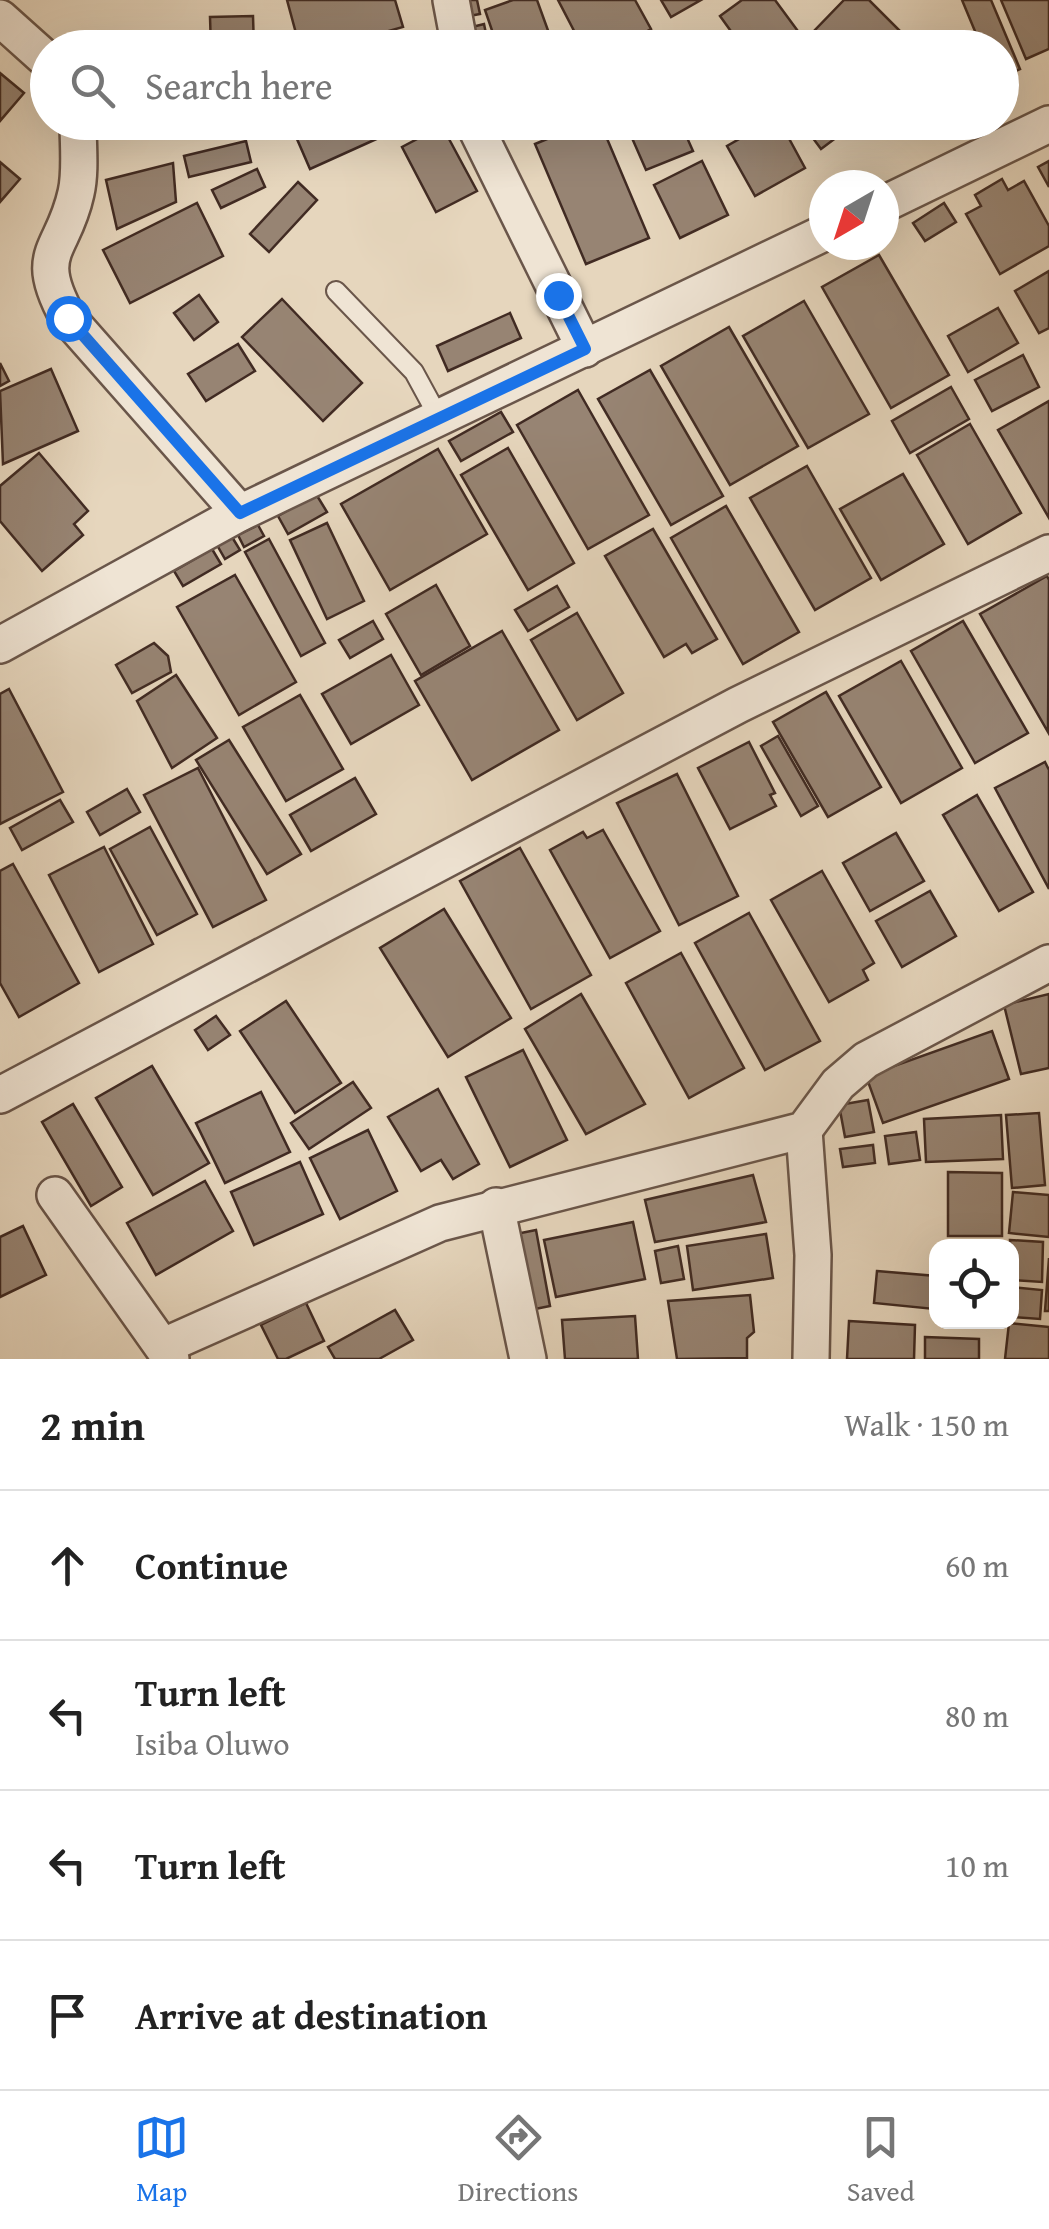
<!DOCTYPE html>
<html lang="en">
<head>
<meta charset="utf-8">
<style>
  body { margin:0; font-family:"Gentium Book Plus",serif; background:#f2f2f2; color:#222 }
  .controls { position:absolute; right:30px; bottom:30px; display:grid; overflow:hidden; border-radius:20px; box-shadow:0 10px 40px #0002 }
  .controls button { width:90px; height:90px; display:grid; place-items:center; padding:0; border:0; border-bottom:2px solid #e0e0e0; background:#fff; color:#222; font:50px sans-serif }
  .compass { position:absolute; left:809px; top:170px; width:90px; height:90px; border-radius:50%; background:#fff; box-shadow:0 10px 40px #0002; rotate:219deg }
  .stop { position:absolute; width:30px; height:30px; margin:-22px; border:8px solid #1a73e8; border-radius:50%; background:#fff }
  .stop.end { background:#1a73e8; border-color:#fff; box-shadow:0 2px 10px #0008 }
  .list { margin:0; padding:0; list-style:none }
  h2 { display:flex; justify-content:space-between; align-items:center; height:130px; margin:0; padding:0 40px; font-size:42px }
  h2 small { font-size:32px; font-weight:400; color:#767676 }
  .list li { display:grid; grid-template-columns:65px 1fr auto; gap:30px; align-items:center; box-sizing:border-box; height:150px; padding:0 40px; border-top:2px solid #e0e0e0 }
  .list b { display:block; font-size:38px; white-space:nowrap }
  .list p { margin:0; font-size:32px; white-space:nowrap; color:#767676 }
  .list em { font-size:32px; font-style:normal; color:#767676 }
  .icon { flex:none; width:55px; height:55px; fill:none; stroke:currentColor; stroke-width:2; stroke-linecap:round; stroke-linejoin:round }
  .map { position:relative; flex:none; width:1049px; height:1359px; overflow:hidden }
  .search { position:absolute; background:#fff; box-shadow:0 10px 40px #0002; left:30px; right:30px; top:30px; height:110px; display:flex; align-items:center; gap:25px; box-sizing:border-box; padding:0 35px; border-radius:55px; color:#767676; font-size:38px }
  .sheet { height:730px; background:#fff }
  nav { display:flex; justify-content:space-around; align-items:center; box-sizing:border-box; height:140px; border-top:2px solid #e0e0e0; background:#fff; font-size:28px; color:#767676 }
  nav a { display:grid; justify-items:center; gap:5px }
  nav .on { color:#1a73e8 }
  .map>svg:first-child { display:block }
</style>
</head>
<body>
<div class="map">
<svg width="1049" height="1359" viewBox="0 0 1049 1359">
  <rect width="100%" height="100%" fill="#e6d6bd"/>
  <filter id="stains"><feTurbulence type="fractalNoise" baseFrequency=".002" numOctaves="4"/><feColorMatrix values="0 0 0 0 .2 0 0 0 0 .09 0 0 0 0 .02 0 0 0 .5 -.17"/></filter>
  <radialGradient id="worn" r=".72"><stop offset=".6" stop-color="#630" stop-opacity="0"/><stop offset="1" stop-color="#630" stop-opacity=".3"/></radialGradient>
  <!-- building -->
  <g fill="#978473" stroke="#412b23" stroke-width="2.5">
    <polygon points="287,0 395,0 403,27 329,48 300,48"/>
    <polygon points="465,0 477,0 480,14 469,16"/>
    <polygon points="513,0 537,0 554,47 498,48 485,10"/>
    <polygon points="558,0 635,0 651,29 616,48 583,48"/>
    <polygon points="661,0 701,0 671,17"/>
    <polygon points="742,0 775,0 803,38 790,48 743,48 720,16"/>
    <polygon points="844,0 869,0 917,48 833,48 815,30"/>
    <polygon points="962,0 991,0 1020,69 1002,77 1002,48 982,48"/>
    <polygon points="1001,0 1049,0 1049,49 1026,59"/>
    <polygon points="253,16 254,48 211,48 210,17"/>
    <polygon points="484,24 489,48 476,48 472,27"/>
    <polygon points="697,35 705,48 677,48"/>
    <polygon points="0,73 24,93 0,121"/>
    <polygon points="333,122 414,122 310,169 297,139"/>
    <polygon points="588,122 600,122 649,238 586,264 535,144"/>
    <polygon points="625,122 680,122 693,151 646,170"/>
    <polygon points="711,122 740,122 718,135"/>
    <polygon points="769,122 780,122 805,168 755,196 727,146"/>
    <polygon points="801,122 857,122 821,149"/>
    <polygon points="907,122 928,122 918,133"/>
    <polygon points="442,126 477,191 436,212 402,147"/>
    <polygon points="246,141 251,162 189,177 184,156"/>
    <polygon points="702,161 728,215 680,238 654,185"/>
    <polygon points="1049,161 1049,187 1038,167"/>
    <polygon points="0,162 20,179 0,202"/>
    <polygon points="173,163 176,202 117,229 106,180"/>
    <polygon points="257,169 265,187 221,208 212,190"/>
    <polygon points="1002,179 1008,190 1024,181 1049,226 1049,246 1000,274 966,214 981,206 975,195"/>
    <polygon points="298,182 317,200 269,252 250,234"/>
    <polygon points="197,203 223,256 130,303 103,250"/>
    <polygon points="944,203 956,222 925,241 913,223"/>
    <polygon points="879,255 949,375 891,408 822,287"/>
    <polygon points="1049,271 1049,328 1039,333 1015,291"/>
    <polygon points="199,295 218,322 194,340 174,313"/>
    <polygon points="282,299 362,383 323,421 242,337"/>
    <polygon points="804,301 869,414 808,448 743,336"/>
    <polygon points="998,308 1018,343 968,372 948,336"/>
    <polygon points="510,313 521,338 448,371 437,346"/>
    <polygon points="729,327 798,446 730,485 661,366"/>
    <polygon points="238,344 255,371 206,401 188,374"/>
    <polygon points="1023,355 1039,387 992,411 975,380"/>
    <polygon points="0,363 9,381 0,386"/>
    <polygon points="51,369 78,431 3,464 0,391"/>
    <polygon points="650,370 723,496 671,525 598,399"/>
    <polygon points="951,387 969,419 910,453 892,421"/>
    <polygon points="578,390 649,515 588,549 517,425"/>
    <polygon points="1049,401 1049,518 998,430"/>
    <polygon points="501,412 513,432 461,461 449,441"/>
    <polygon points="970,424 1021,513 968,544 917,455"/>
    <polygon points="508,448 574,563 528,590 461,475"/>
    <polygon points="438,449 487,534 390,590 341,504"/>
    <polygon points="39,453 88,511 74,524 83,535 42,571 0,521 0,486"/>
    <polygon points="807,466 871,578 815,610 750,498"/>
    <polygon points="903,474 944,544 881,580 840,509"/>
    <polygon points="316,494 327,512 288,534 278,516"/>
    <polygon points="726,506 799,632 743,664 671,538"/>
    <polygon points="327,523 364,601 327,619 290,540"/>
    <polygon points="258,525 264,536 244,547 238,535"/>
    <polygon points="653,529 717,639 692,653 686,644 664,657 605,556"/>
    <polygon points="232,537 240,550 225,559 217,545"/>
    <polygon points="269,539 325,643 301,656 245,552"/>
    <polygon points="212,549 221,564 183,586 174,571"/>
    <polygon points="235,575 296,682 239,715 177,607"/>
    <polygon points="1047,576 1049,580 1048,732 980,614"/>
    <polygon points="436,585 470,646 421,675 386,614"/>
    <polygon points="557,586 569,607 528,631 515,610"/>
    <polygon points="577,613 623,693 577,720 531,640"/>
    <polygon points="373,621 383,639 350,658 339,640"/>
    <polygon points="963,621 1028,733 975,763 911,651"/>
    <polygon points="502,631 559,730 472,780 415,681"/>
    <polygon points="154,643 168,656 171,672 132,693 116,665"/>
    <polygon points="391,655 419,705 351,744 322,694"/>
    <polygon points="901,661 962,768 901,803 839,696"/>
    <polygon points="176,675 217,738 172,768 137,701"/>
    <polygon points="9,689 63,792 0,824 0,694"/>
    <polygon points="826,692 881,787 828,817 773,722"/>
    <polygon points="300,695 343,769 286,801 243,727"/>
    <polygon points="778,736 818,806 801,816 761,746"/>
    <polygon points="229,740 301,854 267,874 196,760"/>
    <polygon points="749,742 775,793 770,795 776,806 730,829 698,768"/>
    <polygon points="1045,762 1049,770 1049,889 995,788"/>
    <polygon points="198,768 266,900 213,927 144,795"/>
    <polygon points="677,774 738,896 679,925 617,803"/>
    <polygon points="355,778 376,814 311,851 290,815"/>
    <polygon points="127,789 140,812 100,835 87,812"/>
    <polygon points="977,795 1033,892 999,911 943,815"/>
    <polygon points="60,800 73,822 22,850 10,828"/>
    <polygon points="150,827 197,914 157,935 110,849"/>
    <polygon points="603,830 660,931 610,958 550,850 583,832 587,838"/>
    <polygon points="896,833 924,881 870,911 843,863"/>
    <polygon points="104,847 153,944 99,972 49,875"/>
    <polygon points="520,848 591,975 531,1009 460,881"/>
    <polygon points="13,864 79,983 19,1017 0,983 0,871"/>
    <polygon points="822,871 874,963 863,970 868,980 829,1002 771,900"/>
    <polygon points="930,891 956,936 902,967 876,921"/>
    <polygon points="444,909 511,1018 448,1057 380,948"/>
    <polygon points="749,913 820,1041 765,1070 695,943"/>
    <polygon points="681,953 744,1068 689,1098 626,983"/>
    <polygon points="581,994 645,1104 586,1134 525,1029"/>
    <polygon points="1049,994 1049,1068 1021,1074 1004,1005"/>
    <polygon points="286,1001 341,1083 295,1113 240,1031"/>
    <polygon points="216,1016 230,1035 208,1050 195,1030"/>
    <polygon points="992,1031 1009,1079 883,1123 866,1076"/>
    <polygon points="523,1050 567,1140 510,1167 466,1077"/>
    <polygon points="152,1066 209,1163 153,1195 96,1098"/>
    <polygon points="353,1082 371,1108 309,1149 291,1123"/>
    <polygon points="438,1089 479,1164 453,1179 441,1160 421,1171 388,1117"/>
    <polygon points="261,1092 290,1152 225,1183 196,1123"/>
    <polygon points="868,1100 874,1132 845,1137 839,1105"/>
    <polygon points="73,1104 122,1187 91,1206 42,1122"/>
    <polygon points="1039,1113 1045,1185 1012,1188 1006,1115"/>
    <polygon points="1001,1115 1003,1159 926,1162 924,1119"/>
    <polygon points="368,1130 397,1191 340,1219 310,1158"/>
    <polygon points="916,1132 920,1160 889,1164 885,1136"/>
    <polygon points="873,1145 875,1163 843,1167 840,1149"/>
    <polygon points="300,1162 323,1214 254,1245 231,1192"/>
    <polygon points="948,1172 1002,1173 1002,1236 948,1236"/>
    <polygon points="753,1175 766,1222 655,1242 645,1200"/>
    <polygon points="205,1181 233,1231 156,1275 127,1223"/>
    <polygon points="1013,1192 1049,1195 1049,1237 1009,1233"/>
    <polygon points="633,1222 645,1279 556,1297 544,1240"/>
    <polygon points="23,1226 46,1275 0,1297 0,1237"/>
    <polygon points="536,1230 550,1306 530,1310 516,1234"/>
    <polygon points="766,1234 773,1278 693,1290 687,1246"/>
    <polygon points="1010,1240 1043,1242 1042,1282 1012,1280"/>
    <polygon points="678,1246 684,1279 661,1283 655,1251"/>
    <polygon points="1049,1258 1049,1311 1045,1311"/>
    <polygon points="877,1271 936,1276 934,1309 874,1303"/>
    <polygon points="1012,1287 1042,1290 1040,1319 1012,1317"/>
    <polygon points="750,1295 754,1332 747,1338 747,1358 677,1359 668,1301"/>
    <polygon points="306,1303 324,1341 286,1359 278,1359 261,1325"/>
    <polygon points="395,1310 413,1340 379,1359 335,1359 328,1347"/>
    <polygon points="635,1316 638,1359 565,1359 562,1320"/>
    <polygon points="849,1321 915,1325 914,1359 847,1359"/>
    <polygon points="1009,1323 1049,1327 1049,1359 1005,1359"/>
    <polygon points="925,1337 979,1339 979,1359 925,1359"/>
  </g>
  <g fill="none" stroke-linecap="round" stroke-linejoin="round">
    <defs>
      <polyline id="service" points="336,291 414,372 439,418"/>
      <g id="minor">
        <polyline points="451,0 460,48"/>
        <polyline points="0,18 48,61"/>
        <path d="M78,122C78,145 81,172 76,193C63,253 31,251 68,318L240,513"/>
        <polyline points="473,122 585,349"/>
        <polyline points="884,204 1049,124"/>
        <polyline points="0,645 240,513 824,233"/>
        <polyline points="0,1095 738,705 1049,553"/>
        <polyline points="804,1130 813,1255 811,1359"/>
        <polyline points="55,1195 171,1359"/>
        <polyline points="496,1206 528,1359"/>
        <polyline points="164,1346 440,1223 804,1130 838,1084 866,1060 1049,963"/>
      </g>
    </defs>
    <!-- service casing -->
    <use href="#service" stroke="#6a564a" stroke-width="22"/>
    <!-- minor casing -->
    <use href="#minor" stroke="#6a564a" stroke-width="40"/>
    <!-- service -->
    <use href="#service" stroke="#efe4d4" stroke-width="18"/>
    <!-- minor -->
    <use href="#minor" stroke="#efe4d4" stroke-width="35"/>
  </g>
  <g fill="none" stroke-linecap="round" stroke-linejoin="round">
    <!-- route -->
    <polyline stroke="#1a73e8" stroke-width="12" points="68,318 240,513 585,349 558,295"/>
  </g>
  <rect width="100%" height="100%" filter="url(#stains)"/>
  <rect width="100%" height="100%" fill="url(#worn)"/>
</svg>
<div class="controls">
<button><svg class="icon" aria-label="locate" viewBox="0 0 24 24"><circle cx="12" cy="12" r="6"/><path d="M12 2v4M12 18v4M2 12h4M18 12h4"/></svg></button>
</div>
<svg class="compass" viewBox="-18 -18 36 36"><path d="M0-13l5 13h-10z" fill="#e53935"/><path d="M0 13l5-13h-10z" fill="#767676"/></svg>
<div class="stop" style="left:68px;top:318px"></div>
<div class="stop end" style="left:558px;top:295px"></div>
<div class="search"><svg class="icon" aria-label="search" viewBox="0 0 24 24"><circle cx="10" cy="10" r="6"/><path d="M15 15l6 6"/></svg>Search here</div>
</div>
<section class="sheet">
<h2>2 min<small>Walk · 150 m</small></h2>
<ul class="list">
<li><svg class="icon" aria-label="ahead" viewBox="0 0 24 24"><path d="M12 20V5M6 11l6-6 6 6"/></svg><div><b>Continue</b></div><em>60 m</em></li>
<li><svg class="icon" aria-label="left" viewBox="0 0 24 24"><path d="M17 20v-9H6M10 6l-5 5 5 5"/></svg><div><b>Turn left</b><p>Isiba Oluwo</p></div><em>80 m</em></li>
<li><svg class="icon" aria-label="left" viewBox="0 0 24 24"><path d="M17 20v-9H6M10 6l-5 5 5 5"/></svg><div><b>Turn left</b></div><em>10 m</em></li>
<li><svg class="icon" aria-label="arrive" viewBox="0 0 24 24"><path d="M6 21V4h12l-3 4 3 4H6"/></svg><div><b>Arrive at destination</b></div></li>
</ul>
</section>
<nav>
<a class="on"><svg class="icon" aria-label="map" viewBox="0 0 24 24"><path d="M3 6l6-2 6 2 6-2v14l-6 2-6-2-6 2zM9 4v14M15 6v14"/></svg>Map</a>
<a><svg class="icon" aria-label="directions" viewBox="0 0 24 24"><path d="M12 3l9 9-9 9-9-9zM9 14v-3h6M13 9l2 2-2 2"/></svg>Directions</a>
<a><svg class="icon" aria-label="saved" viewBox="0 0 24 24"><path d="M7 4h10v16l-5-4-5 4z"/></svg>Saved</a>
</nav>
</body>
</html>
